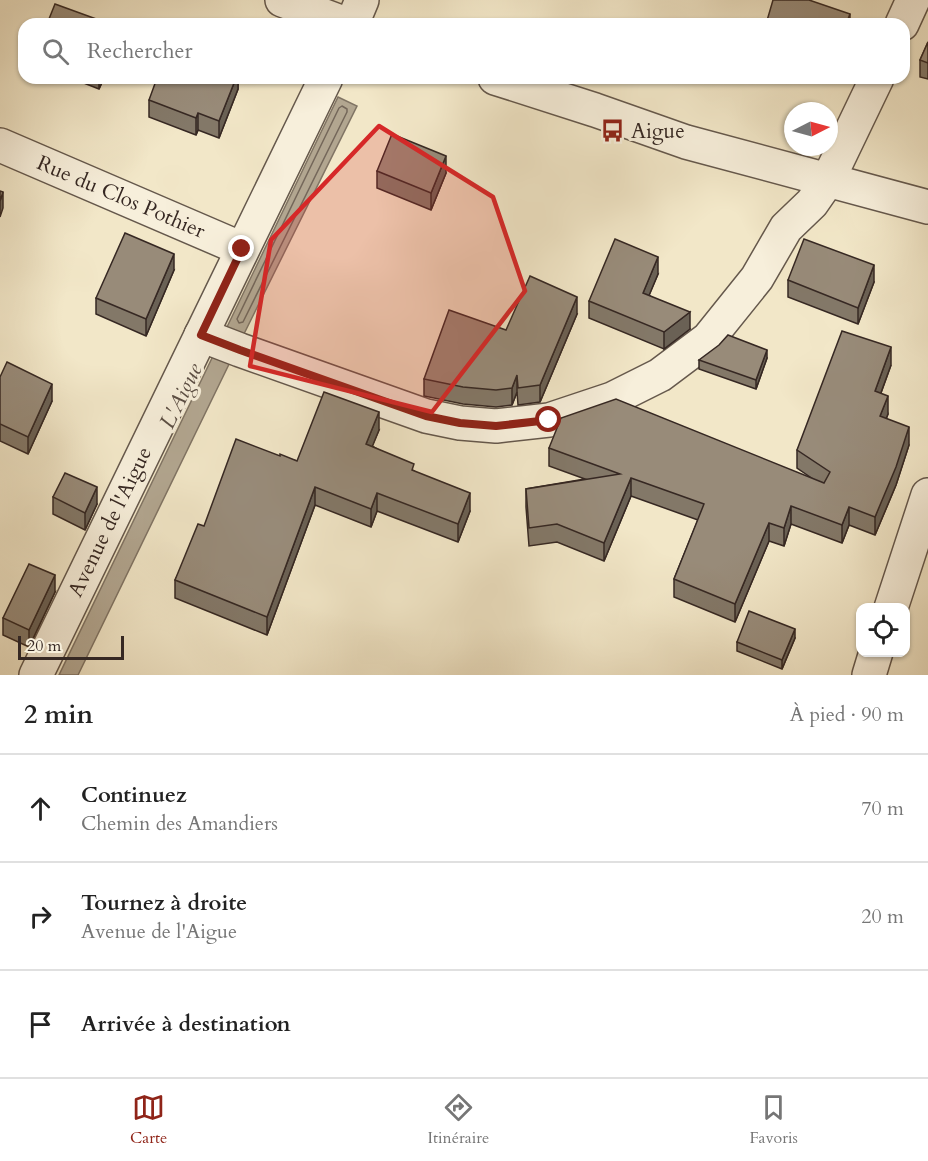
<!DOCTYPE html>
<html lang="fr">
<head>
<meta charset="utf-8">
<style>
  body { margin:0; font-family:Cardo,serif; background:#f2f2f2; color:#222 }
  .controls { position:absolute; right:18px; bottom:18px; display:grid; overflow:hidden; border-radius:12px; box-shadow:0 2px 4px #0004 }
  .controls button { width:54px; height:54px; display:grid; place-items:center; padding:0; border:0; border-bottom:2px solid #e0e0e0; background:#fff; color:#222; font:30px sans-serif }
  .compass { position:absolute; left:784px; top:102px; width:54px; height:54px; border-radius:50%; background:#fff; box-shadow:0 2px 4px #0004; rotate:84deg }
  .scale { position:absolute; left:18px; bottom:15px; width:106px; box-sizing:border-box; padding-left:6px; border:3px solid #362823; border-top:0; font-size:16px; line-height:21px; white-space:nowrap; color:#362823; -webkit-text-stroke:4px #f7efdb; paint-order:stroke }
  .stop { position:absolute; width:18px; height:18px; margin:-14px; border:4px solid #8f2418; border-radius:50%; background:#fff }
  .stop.end { background:#8f2418; border-color:#fff; box-shadow:0 2px 6px #0008 }
  .list { margin:0; padding:0; list-style:none }
  h2 { display:flex; justify-content:space-between; align-items:center; height:78px; margin:0; padding:0 24px; font-size:26px }
  h2 small { font-size:20px; font-weight:400; color:#767676 }
  .list li { display:grid; grid-template-columns:39px 1fr auto; gap:18px; align-items:center; box-sizing:border-box; height:108px; padding:0 24px; border-top:2px solid #e0e0e0 }
  .list b { display:block; font-size:22px; white-space:nowrap }
  .list p { margin:0; font-size:20px; white-space:nowrap; color:#767676 }
  .list em { font-size:20px; font-style:normal; color:#767676 }
  .icon { flex:none; width:33px; height:33px; fill:none; stroke:currentColor; stroke-width:2; stroke-linecap:round; stroke-linejoin:round }
  .map { position:relative; flex:none; width:928px; height:675px; overflow:hidden }
  .search { position:absolute; background:#fff; box-shadow:0 2px 4px #0004; left:18px; right:18px; top:18px; height:66px; display:flex; align-items:center; gap:15px; box-sizing:border-box; padding:0 21px; border-radius:18px; color:#767676; font-size:22px }
  .sheet { height:402px; background:#fff }
  nav { display:flex; justify-content:space-around; align-items:center; box-sizing:border-box; height:84px; border-top:2px solid #e0e0e0; background:#fff; font-size:16px; color:#767676 }
  nav a { display:grid; justify-items:center; gap:3px }
  nav .on { color:#8f2418 }
  .map>svg:first-child { display:block }
</style>
</head>
<body>
<div class="map">
<svg width="928" height="675" viewBox="0 0 928 675">
  <rect width="100%" height="100%" fill="#f2e7c8"/>
  <filter id="stains"><feTurbulence type="fractalNoise" baseFrequency=".00333" numOctaves="4"/><feColorMatrix values="0 0 0 0 .2 0 0 0 0 .09 0 0 0 0 .02 0 0 0 .5 -.17"/></filter>
  <radialGradient id="worn" r=".72"><stop offset=".6" stop-color="#630" stop-opacity="0"/><stop offset="1" stop-color="#630" stop-opacity=".3"/></radialGradient>
  <!-- water -->
  <polygon fill="#b2a690" stroke="#807464" stroke-width="1.5" points="338,97 357,106 234,354 78,675 59,675"/>
  <g fill="none" stroke-linecap="round" stroke-linejoin="round">
    <!-- shore -->
    <polygon stroke="#74675a" stroke-width="1.5" points="342,106 347,109 347,112 243,322 239,323 237,319 339,108"/>
    <defs>
      <g id="minor">
        <polyline points="282,0 346,24"/>
        <polyline points="352,24 362,0"/>
        <polyline points="902,24 913,0"/>
        <polyline points="495,78 595,110 686,142 928,207"/>
        <polyline points="0,145 242,249"/>
        <polyline points="201,335 240,350 426,416 460,423 496,426 549,420 612,399 660,375 708,339 757,278 786,228 812,203 828,180 877,78"/>
        <polyline points="891,608 928,495"/>
        <polyline points="36,675 326,78"/>
        <polyline points="869,675 876,652"/>
      </g>
    </defs>
    <!-- minor casing -->
    <use href="#minor" stroke="#65584c" stroke-width="36"/>
    <!-- minor -->
    <use href="#minor" stroke="#f7efdb" stroke-width="33"/>
  </g>
  <!-- wall -->
  <g fill="#837868" stroke="#362823" stroke-width="1.5">
    <polygon points="928,42 928,79 920,77 920,60"/>
    <polygon points="71,78 104,78 99,89"/>
    <polygon points="238,78 238,89 219,138 198,130 196,135 149,117 149,100"/>
    <polygon points="377,171 446,173 431,210 377,188"/>
    <polygon points="174,270 146,336 96,314 96,298"/>
    <polygon points="658,274 649,295 690,329 664,349 589,318 589,301"/>
    <polygon points="788,280 874,282 858,324 788,297"/>
    <polygon points="577,314 540,402 518,405 517,392 512,405 496,407 463,404 424,396 424,379 506,330"/>
    <polygon points="767,358 756,389 699,369 699,360"/>
    <polygon points="891,365 881,393 888,414 886,419 909,445 896,485 875,535 849,525 842,543 791,524 784,546 769,541 735,622 674,597 674,579 698,520 631,496 604,561 557,542 529,546 526,507 526,489 585,479 549,466 549,448 813,479 797,468 797,450"/>
    <polygon points="0,377 52,401 28,454 0,441"/>
    <polygon points="379,430 372,446 414,471 470,511 458,542 377,511 371,527 315,505 267,635 175,598 175,580 204,526 280,456 297,461"/>
    <polygon points="53,497 97,504 85,530 53,514"/>
    <polygon points="55,592 29,647 3,635 3,618"/>
    <polygon points="795,638 782,669 737,651 737,642"/>
  </g>
  <!-- shaded-wall -->
  <g fill="#6a6155" stroke="#362823" stroke-width="1.5">
    <polygon points="850,14 850,24 846,24"/>
    <polygon points="99,78 104,78 99,89"/>
    <polygon points="236,78 238,78 238,89 219,138 219,121"/>
    <polygon points="198,113 198,130 196,135 196,118"/>
    <polygon points="446,156 446,173 431,210 431,193"/>
    <polygon points="3,192 3,208 0,217 0,201"/>
    <polygon points="174,254 174,270 146,336 146,319"/>
    <polygon points="658,257 658,274 643,310 643,293"/>
    <polygon points="874,265 874,282 858,324 858,308"/>
    <polygon points="577,297 577,314 540,402 540,385"/>
    <polygon points="690,312 690,329 664,349 664,332"/>
    <polygon points="891,347 891,365 875,409 875,391"/>
    <polygon points="767,350 767,358 756,389 756,380"/>
    <polygon points="517,375 517,392 512,405 512,388"/>
    <polygon points="52,384 52,401 28,454 28,437"/>
    <polygon points="888,396 888,414 880,434 880,416"/>
    <polygon points="379,412 379,430 366,462 366,444"/>
    <polygon points="909,427 909,445 896,485 875,535 875,517"/>
    <polygon points="631,478 631,496 604,561 604,543"/>
    <polygon points="97,487 97,504 85,530 85,513"/>
    <polygon points="315,487 315,505 267,635 267,617"/>
    <polygon points="377,493 377,511 371,527 371,509"/>
    <polygon points="470,493 470,511 458,542 458,524"/>
    <polygon points="791,506 791,524 784,546 784,528"/>
    <polygon points="849,507 849,525 842,543 842,525"/>
    <polygon points="769,523 769,541 735,622 735,604"/>
    <polygon points="55,575 55,592 29,647 29,630"/>
    <polygon points="795,629 795,638 782,669 782,660"/>
  </g>
  <!-- building -->
  <g fill="#988b79" stroke="#362823" stroke-width="1.5">
    <polygon points="773,0 809,0 850,14 846,24 766,24"/>
    <polygon points="55,4 110,24 47,24"/>
    <polygon points="928,42 928,63 920,60"/>
    <polygon points="157,78 236,78 219,121 198,113 196,118 149,100"/>
    <polygon points="392,134 446,156 431,193 377,171"/>
    <polygon points="0,191 3,192 0,201"/>
    <polygon points="125,233 174,254 146,319 96,298"/>
    <polygon points="615,239 658,257 643,293 690,312 664,332 589,301"/>
    <polygon points="804,239 874,265 858,308 788,280"/>
    <polygon points="530,276 577,297 540,385 518,388 517,375 512,388 496,390 463,387 424,379 449,310 506,330"/>
    <polygon points="842,331 891,347 875,391 888,396 880,416 909,427 896,467 875,517 849,507 842,525 791,506 784,528 769,523 735,604 674,579 704,504 631,478 604,543 557,524 529,528 526,489 620,474 549,448 561,418 616,399 824,483 830,472 797,450"/>
    <polygon points="728,335 767,350 756,380 699,360 719,345"/>
    <polygon points="7,362 52,384 28,437 0,424 0,377"/>
    <polygon points="324,392 379,412 366,444 414,464 412,470 470,493 458,524 377,493 371,509 315,487 267,617 175,580 198,524 204,526 236,439 280,456 280,454 297,461"/>
    <polygon points="65,473 97,487 85,513 53,497"/>
    <polygon points="29,564 55,575 29,630 3,618"/>
    <polygon points="749,611 795,629 782,660 737,642"/>
  </g>
  <g fill="none" stroke-linecap="round" stroke-linejoin="round">
    <!-- route -->
    <polyline stroke="#8f2418" stroke-width="8" points="242,249 201,335 240,350 426,416 460,423 496,426 549,420"/>
  </g>
  <!-- marked area -->
  <path fill="#d62828" fill-opacity="0.2" stroke="#d62828" stroke-width="4.5" stroke-linejoin="round" d="M379,126L493,197L525,291L432,412L250,366L271,240Z"/>
  <!-- icons -->
  <defs>
    <symbol id="bus-bare" viewBox="-9 -9 18 18"><path d="M-5-6H5V4H4V6H2V4H-2V6H-4V4H-5ZM-3.5-4V0h7V-4ZM-3.5 1.2v1.5H-2V1.2ZM2 1.2v1.5H3.5V1.2Z" fill="#8f2418" stroke="#f7efdb" stroke-width="2.5" paint-order="stroke"/></symbol>
  </defs>
  <g fill-rule="evenodd">
    <use href="#bus-bare" x="596" y="114" width="33" height="33"/>
  </g>
  <g text-anchor="middle" dominant-baseline="central" stroke-width="6" stroke-linejoin="round" paint-order="stroke">
    <!-- poi labels -->
    <g font-size="21" fill="#362823" stroke="#f7efdb" text-anchor="start">
      <text x="631" y="131">Aigue</text>
    </g>
    <!-- street labels -->
    <g font-size="21" fill="#362823" stroke="#f7efdb">
      <text transform="translate(121 197) rotate(23)">Rue du Clos Pothier</text>
      <text transform="translate(110 522) rotate(-64)">Avenue de l'Aigue</text>
    </g>
    <!-- water labels -->
    <g font-size="22" font-style="italic" fill="#5b4e44" stroke="#f7efdb">
      <text transform="translate(181 396) rotate(-64)">L'Aigue</text>
    </g>
  </g>
  <rect width="100%" height="100%" filter="url(#stains)"/>
  <rect width="100%" height="100%" fill="url(#worn)"/>
</svg>
<div class="controls">
<button><svg class="icon" aria-label="locate" viewBox="0 0 24 24"><circle cx="12" cy="12" r="6"/><path d="M12 2v4M12 18v4M2 12h4M18 12h4"/></svg></button>
</div>
<svg class="compass" viewBox="-18 -18 36 36"><path d="M0-13l5 13h-10z" fill="#e53935"/><path d="M0 13l5-13h-10z" fill="#767676"/></svg>
<div class="scale">20 m</div>
<div class="stop" style="left:549px;top:420px"></div>
<div class="stop end" style="left:242px;top:249px"></div>
<div class="search"><svg class="icon" aria-label="search" viewBox="0 0 24 24"><circle cx="10" cy="10" r="6"/><path d="M15 15l6 6"/></svg>Rechercher</div>
</div>
<section class="sheet">
<h2>2 min<small>À pied · 90 m</small></h2>
<ul class="list">
<li><svg class="icon" aria-label="ahead" viewBox="0 0 24 24"><path d="M12 20V5M6 11l6-6 6 6"/></svg><div><b>Continuez</b><p>Chemin des Amandiers</p></div><em>70 m</em></li>
<li><svg class="icon" aria-label="right" viewBox="0 0 24 24"><path d="M7 20v-9h11M14 6l5 5-5 5"/></svg><div><b>Tournez à droite</b><p>Avenue de l'Aigue</p></div><em>20 m</em></li>
<li><svg class="icon" aria-label="arrive" viewBox="0 0 24 24"><path d="M6 21V4h12l-3 4 3 4H6"/></svg><div><b>Arrivée à destination</b></div></li>
</ul>
</section>
<nav>
<a class="on"><svg class="icon" aria-label="map" viewBox="0 0 24 24"><path d="M3 6l6-2 6 2 6-2v14l-6 2-6-2-6 2zM9 4v14M15 6v14"/></svg>Carte</a>
<a><svg class="icon" aria-label="directions" viewBox="0 0 24 24"><path d="M12 3l9 9-9 9-9-9zM9 14v-3h6M13 9l2 2-2 2"/></svg>Itinéraire</a>
<a><svg class="icon" aria-label="saved" viewBox="0 0 24 24"><path d="M7 4h10v16l-5-4-5 4z"/></svg>Favoris</a>
</nav>
</body>
</html>
